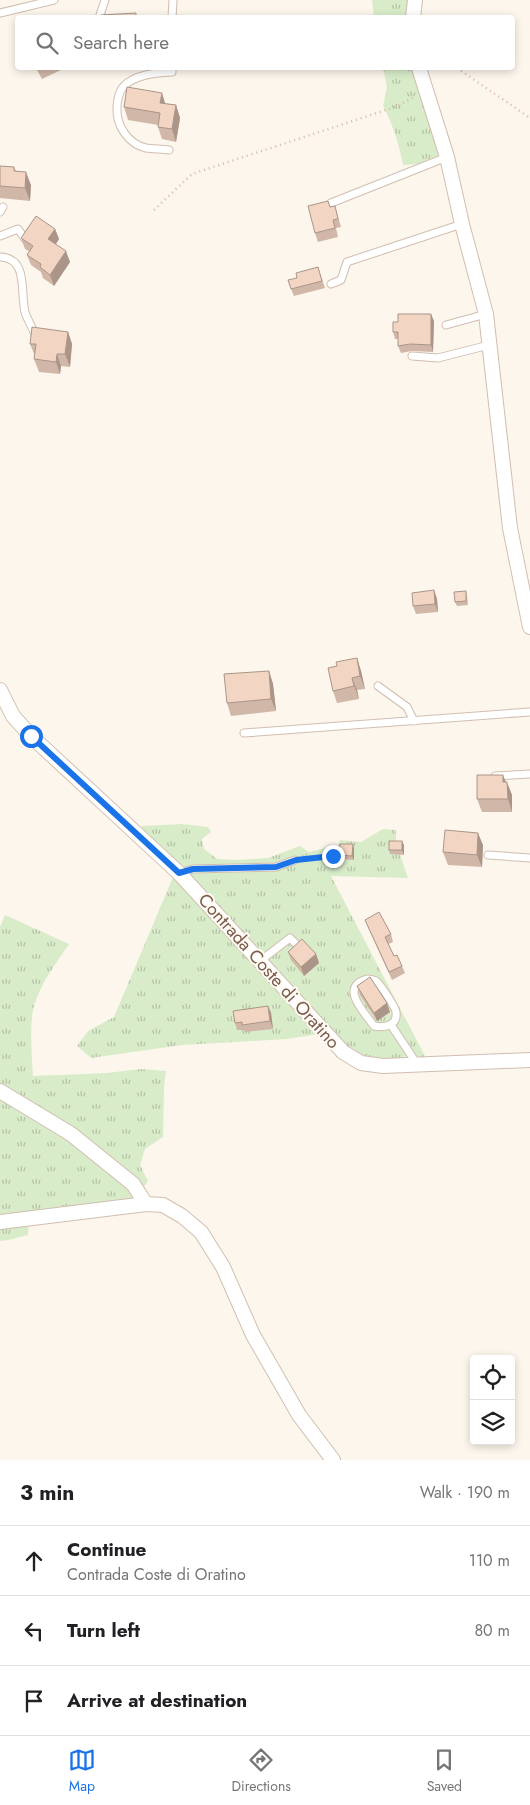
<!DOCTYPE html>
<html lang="en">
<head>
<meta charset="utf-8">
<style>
  body { margin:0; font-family:Jost,sans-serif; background:#f6f6f6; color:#202124 }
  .controls { position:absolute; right:15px; bottom:15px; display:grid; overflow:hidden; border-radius:5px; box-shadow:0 2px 8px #0003 }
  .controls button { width:45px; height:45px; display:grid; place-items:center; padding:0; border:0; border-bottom:1px solid #e0e0e0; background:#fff; color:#202124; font:25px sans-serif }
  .stop { position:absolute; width:15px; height:15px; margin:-11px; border:4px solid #1a73e8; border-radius:50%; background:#fff }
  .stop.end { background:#1a73e8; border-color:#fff; box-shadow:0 1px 5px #0008 }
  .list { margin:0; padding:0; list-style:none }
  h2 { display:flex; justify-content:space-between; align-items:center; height:65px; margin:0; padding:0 20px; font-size:21px }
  h2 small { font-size:16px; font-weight:400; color:#757577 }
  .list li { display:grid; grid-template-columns:32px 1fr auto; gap:15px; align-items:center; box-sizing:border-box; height:70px; padding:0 20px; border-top:1px solid #e0e0e0 }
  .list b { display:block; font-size:19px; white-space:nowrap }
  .list p { margin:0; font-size:16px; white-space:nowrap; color:#757577 }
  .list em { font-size:16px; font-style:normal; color:#757577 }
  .icon { flex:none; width:28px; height:28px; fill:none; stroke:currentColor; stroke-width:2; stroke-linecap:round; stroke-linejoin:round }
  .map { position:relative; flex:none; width:530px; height:1460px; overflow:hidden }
  .search { position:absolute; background:#fff; box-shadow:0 2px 8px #0003; left:15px; right:15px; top:15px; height:55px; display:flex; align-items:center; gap:12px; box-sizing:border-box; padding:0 18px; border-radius:5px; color:#757577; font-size:19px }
  .sheet { height:275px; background:#fff }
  nav { display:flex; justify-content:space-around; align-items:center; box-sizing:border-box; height:70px; border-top:1px solid #e0e0e0; background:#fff; font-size:14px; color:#757577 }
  nav a { display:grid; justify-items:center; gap:2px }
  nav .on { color:#1a73e8 }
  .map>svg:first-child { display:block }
</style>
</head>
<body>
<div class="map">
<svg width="530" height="1460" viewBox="0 0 530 1460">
  <defs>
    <pattern id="grass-tufts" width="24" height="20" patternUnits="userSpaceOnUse" patternTransform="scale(1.25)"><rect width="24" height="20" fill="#d8ecc9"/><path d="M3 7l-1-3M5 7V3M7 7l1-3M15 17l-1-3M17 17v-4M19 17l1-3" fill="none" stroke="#b4c2a5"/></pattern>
  </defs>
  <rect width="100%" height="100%" fill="#fdf6ec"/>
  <!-- grass -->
  <g fill="url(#grass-tufts)">
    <polygon points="372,0 409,0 408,17 374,17"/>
    <path d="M383,68H412L440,155L418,164L403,165C399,144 393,125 383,106L387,87Z"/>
    <polygon points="182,824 208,827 211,832 202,839 204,849 217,859 237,860 268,858 300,846 309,852 338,845 340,840 361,842 383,829 396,830 396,842 408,878 331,876 426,1058 422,1059 414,1054 403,1057 403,1064 361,1061 319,1034 287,1039 182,1045 91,1058 77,1046 88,1031 114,1017 173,877 150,855 141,826"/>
    <path d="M5,915L69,944C56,963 41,983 34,1006C29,1024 32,1056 33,1076L107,1073L141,1069L166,1071L164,1087L163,1137L145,1149L140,1165L148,1181L134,1201L29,1214L28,1235L8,1240L0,1241V927Z"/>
  </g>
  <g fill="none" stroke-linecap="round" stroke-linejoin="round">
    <defs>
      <g id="service">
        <polyline points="0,13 54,0"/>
        <polyline points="99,18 105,0"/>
        <polyline points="172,18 173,0"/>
        <path d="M169,150C162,149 154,149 146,148C128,144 116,125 117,108C117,101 119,91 124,86C136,74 156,73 172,72V68"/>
        <polyline points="331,203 447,157"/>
        <polyline points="0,212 3,207"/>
        <polyline points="0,236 18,229 25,239"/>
        <path d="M0,257C29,258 20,293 25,312C27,319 32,327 35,334"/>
        <polyline points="331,284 341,280 347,262 462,224"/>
        <polyline points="446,325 486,314"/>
        <polyline points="412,356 438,358 489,345"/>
        <polyline points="378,686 407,707 414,721"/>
        <polyline points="244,733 530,712"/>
        <polyline points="495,776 530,774"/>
        <polyline points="488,855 530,858"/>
        <polyline points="180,873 193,869 276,867 295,860"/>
        <polyline points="260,961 290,938 295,943"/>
        <path d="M368,979C369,979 375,980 376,981C380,984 396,1008 396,1012C398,1026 384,1028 374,1026C364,1012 338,986 368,979Z"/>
        <polyline points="391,1025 417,1064"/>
      </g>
      <g id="minor">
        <polyline points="413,18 415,0"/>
        <polyline points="419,68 447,157 462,224 486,314 510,528 530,627"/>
        <polyline points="0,690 13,716 31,736 179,873 343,1052 361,1063 383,1066 530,1060"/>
        <polyline points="0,1091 71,1134 133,1184 146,1204"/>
        <polyline points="0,1222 146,1204 163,1205 182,1216 201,1232 223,1267 253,1335 299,1415 333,1460"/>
      </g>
    </defs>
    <!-- service casing -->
    <use href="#service" stroke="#d1beb0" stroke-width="9"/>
    <!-- minor casing -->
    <use href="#minor" stroke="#d1beb0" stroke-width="16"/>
    <!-- path -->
    <g stroke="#d9b8a5" stroke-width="2.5" stroke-dasharray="1 4" stroke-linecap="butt">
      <polyline points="457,68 530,118"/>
      <polyline points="154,210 192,174 395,107 416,96"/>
      <polyline points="304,859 333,856"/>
    </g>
    <!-- service -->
    <use href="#service" stroke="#fff" stroke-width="7"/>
    <!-- minor -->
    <use href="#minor" stroke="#fff" stroke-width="14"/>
  </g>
  <!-- wall -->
  <g fill="#d1b7a8">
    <polygon points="36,68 65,68 42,79"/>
    <polygon points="166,104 176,105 180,118 176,142 162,139 158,127 158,125 128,120 124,107"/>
    <polygon points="0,166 14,167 16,171 31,185 30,201 0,198"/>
    <polygon points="335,206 341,227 336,228 338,237 318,242 315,233 331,207"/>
    <polygon points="55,229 59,239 56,244 70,262 54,286 43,278 41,272 31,265 27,255 29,251 25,249 21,238"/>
    <polygon points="318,267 325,288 294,296 291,289 297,278"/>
    <polygon points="434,321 433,352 412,351 401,353 398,346 398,339 395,339 393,332"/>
    <polygon points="68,332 72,344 70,367 61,366 60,374 39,372 34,359 35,356 30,344"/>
    <polygon points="434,590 437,599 438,612 416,614 413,606"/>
    <polygon points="466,591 467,595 468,605 457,606 455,602"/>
    <polygon points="357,658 361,671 365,689 357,690 359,699 337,703 333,691 337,666"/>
    <polygon points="269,671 273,684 276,711 231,716 227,703"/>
    <polygon points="506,782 512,795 512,812 482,812 477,799"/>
    <polygon points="404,845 404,855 390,854 389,850"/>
    <polygon points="483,845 482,867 448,865 443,852"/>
    <polygon points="354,849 354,860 341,859 339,855"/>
    <polygon points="365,920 391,934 393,942 388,944 394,956 402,966 405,973 392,980 368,927"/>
    <polygon points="288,952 316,954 319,963 304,976 291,960"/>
    <polygon points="357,986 390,1012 377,1021 360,995"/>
    <polygon points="268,1006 271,1013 273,1029 245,1032 244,1030 237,1030 235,1023"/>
  </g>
  <!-- shaded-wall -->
  <g fill="#aa9588">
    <polygon points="162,93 166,106 160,103"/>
    <polygon points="176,105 180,118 176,142 172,129"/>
    <polygon points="26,172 31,185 30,201 25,188"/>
    <polygon points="55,229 59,239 52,250 48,239"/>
    <polygon points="66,251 70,262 54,286 50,275"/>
    <polygon points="431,314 434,321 433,352 431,345"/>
    <polygon points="68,332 72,344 70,367 65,354"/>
    <polygon points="57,354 61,366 60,374 56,362"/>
    <polygon points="434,590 437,599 438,612 435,604"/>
    <polygon points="357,658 361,671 365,689 360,676"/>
    <polygon points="269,671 273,684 276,711 271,699"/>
    <polygon points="352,678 357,690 359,699 354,686"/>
    <polygon points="503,775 508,787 507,782 512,795 512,812 508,799 503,782"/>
    <polygon points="478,833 483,845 482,867 477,855"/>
    <polygon points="402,841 404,845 404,855 402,850"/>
    <polygon points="353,844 354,849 354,860 352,856"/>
    <polygon points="316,954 319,963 304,976 301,967"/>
    <polygon points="387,1003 390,1012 377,1021 374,1013"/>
    <polygon points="268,1006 271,1013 273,1029 270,1021"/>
  </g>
  <!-- building -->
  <g fill="#f3d5c3" stroke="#aa9588">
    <polygon points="136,13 136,18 101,18 101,15"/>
    <polygon points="127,87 162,93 160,103 176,105 172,129 158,127 160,113 124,107"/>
    <polygon points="0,166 14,167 14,171 26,172 25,188 0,186"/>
    <polygon points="328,201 330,207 335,206 338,219 333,220 335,228 315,233 308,206"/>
    <polygon points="36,216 55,229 48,239 66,251 50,275 40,267 41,264 27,255 33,246 21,238"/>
    <polygon points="318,267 322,281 291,289 288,280 297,278 296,273"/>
    <polygon points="398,314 431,314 431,345 410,344 398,346 398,332 393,332 393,322 398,322"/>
    <polygon points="32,327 68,332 65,354 57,354 56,362 34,359 36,344 30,344"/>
    <polygon points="434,590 435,604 413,606 412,593"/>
    <polygon points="466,591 466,601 455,602 454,592"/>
    <polygon points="357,658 360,676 352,678 354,686 333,691 328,668 337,666 336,662"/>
    <polygon points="269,671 271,699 227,703 224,674"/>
    <polygon points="477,775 503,775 503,782 507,782 508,799 477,799"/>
    <polygon points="445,830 478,833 477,855 443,852"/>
    <rect x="389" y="841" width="13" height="9"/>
    <polygon points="340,844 353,844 352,856 339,855"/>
    <polygon points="379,912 391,934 385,937 394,956 397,955 402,966 389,972 365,920"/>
    <polygon points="302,939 316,954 301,967 288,952"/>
    <polygon points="370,977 387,1003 374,1013 357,986"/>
    <polygon points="268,1006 270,1021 242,1025 242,1022 235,1023 233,1011"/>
  </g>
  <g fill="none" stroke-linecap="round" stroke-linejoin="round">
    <!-- route -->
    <polyline stroke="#1a73e8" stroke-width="6" points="31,736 179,873 193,869 276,867 296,860 333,856"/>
  </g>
  <g text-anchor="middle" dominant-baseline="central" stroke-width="4" stroke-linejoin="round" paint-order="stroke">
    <!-- street labels -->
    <g font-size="18" fill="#7a5c4d" stroke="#fffaf3">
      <text transform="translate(269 971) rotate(48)">Contrada Coste di Oratino</text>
    </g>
  </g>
</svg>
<div class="controls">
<button><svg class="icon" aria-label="locate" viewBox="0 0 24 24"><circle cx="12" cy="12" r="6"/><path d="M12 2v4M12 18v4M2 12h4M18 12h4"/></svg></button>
<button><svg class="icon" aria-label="layers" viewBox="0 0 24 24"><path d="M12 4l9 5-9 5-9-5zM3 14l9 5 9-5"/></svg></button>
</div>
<div class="stop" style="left:31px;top:736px"></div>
<div class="stop end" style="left:333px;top:856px"></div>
<div class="search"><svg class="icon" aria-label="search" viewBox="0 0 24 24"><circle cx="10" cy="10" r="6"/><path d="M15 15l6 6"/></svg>Search here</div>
</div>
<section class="sheet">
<h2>3 min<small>Walk · 190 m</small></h2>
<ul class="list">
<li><svg class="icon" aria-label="ahead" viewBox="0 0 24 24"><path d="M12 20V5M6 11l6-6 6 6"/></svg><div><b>Continue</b><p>Contrada Coste di Oratino</p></div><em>110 m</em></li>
<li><svg class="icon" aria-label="left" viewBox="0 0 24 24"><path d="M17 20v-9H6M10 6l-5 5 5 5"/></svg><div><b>Turn left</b></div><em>80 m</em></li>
<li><svg class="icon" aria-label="arrive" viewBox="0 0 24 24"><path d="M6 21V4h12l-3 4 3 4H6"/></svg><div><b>Arrive at destination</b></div></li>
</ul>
</section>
<nav>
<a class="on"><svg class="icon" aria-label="map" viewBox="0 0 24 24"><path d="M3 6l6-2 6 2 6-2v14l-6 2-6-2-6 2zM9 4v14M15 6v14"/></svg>Map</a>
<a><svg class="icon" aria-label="directions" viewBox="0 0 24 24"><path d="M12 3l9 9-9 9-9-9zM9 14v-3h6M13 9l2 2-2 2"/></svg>Directions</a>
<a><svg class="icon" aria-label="saved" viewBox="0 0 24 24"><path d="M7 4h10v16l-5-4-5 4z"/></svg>Saved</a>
</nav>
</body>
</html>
